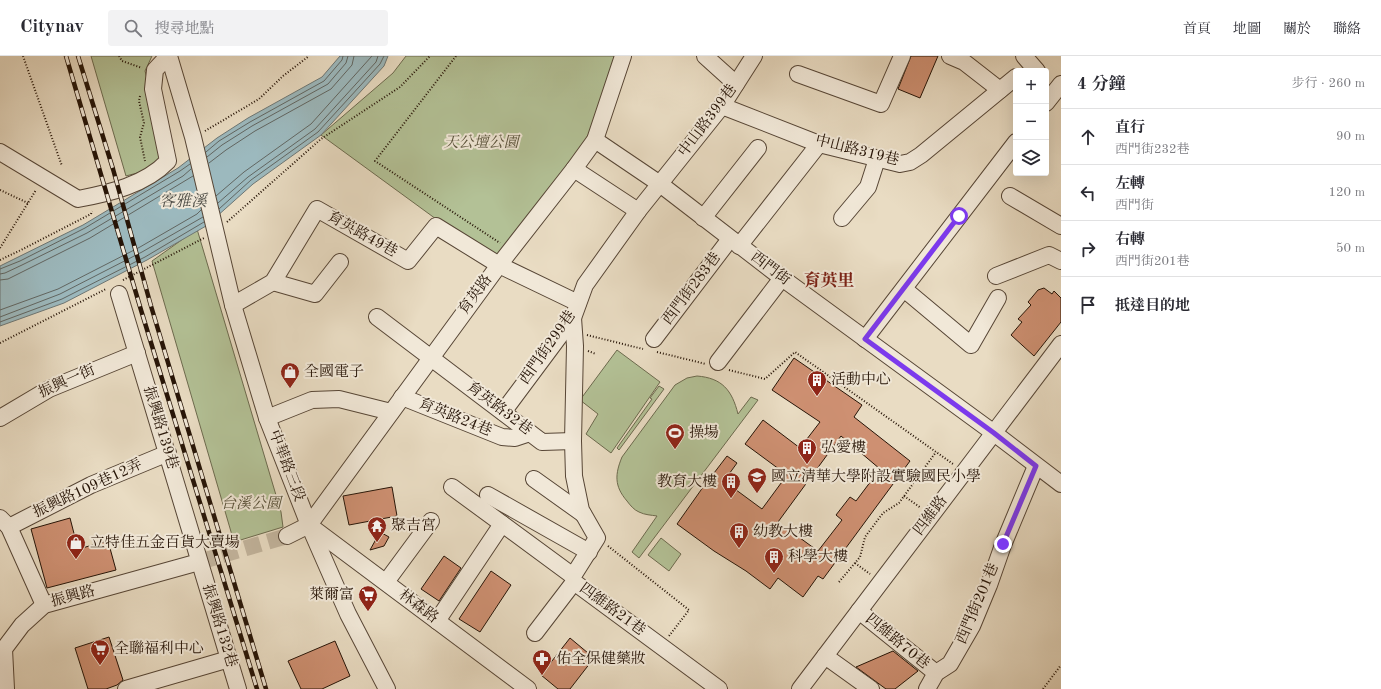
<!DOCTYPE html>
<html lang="zh-TW">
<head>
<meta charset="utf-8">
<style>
  body { margin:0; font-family:"Old Standard TT","Noto Serif TC",serif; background:#f2f2f3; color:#2b2b33 }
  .controls { position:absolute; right:12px; top:12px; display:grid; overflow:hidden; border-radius:4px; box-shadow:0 4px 16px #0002 }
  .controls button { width:36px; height:36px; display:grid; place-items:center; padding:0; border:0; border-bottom:1px solid #e1e1e2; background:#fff; color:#2b2b33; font:20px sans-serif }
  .stop { position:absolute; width:12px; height:12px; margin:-9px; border:3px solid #7c3aed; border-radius:50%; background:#fff }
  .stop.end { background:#7c3aed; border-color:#fff; box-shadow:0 1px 4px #0008 }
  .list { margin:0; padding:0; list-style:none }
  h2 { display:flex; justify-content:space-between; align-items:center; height:52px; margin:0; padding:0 16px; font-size:17px }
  h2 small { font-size:13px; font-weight:400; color:#7c7c81 }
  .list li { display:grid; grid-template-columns:26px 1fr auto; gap:12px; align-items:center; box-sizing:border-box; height:56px; padding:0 16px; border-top:1px solid #e1e1e2 }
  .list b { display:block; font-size:15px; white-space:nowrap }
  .list p { margin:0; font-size:13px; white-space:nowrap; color:#7c7c81 }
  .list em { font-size:13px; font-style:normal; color:#7c7c81 }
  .icon { flex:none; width:22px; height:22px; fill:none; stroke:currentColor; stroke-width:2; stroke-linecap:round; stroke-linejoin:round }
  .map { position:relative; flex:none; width:1061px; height:633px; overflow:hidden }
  header { display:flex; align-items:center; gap:24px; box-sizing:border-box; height:56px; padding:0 20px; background:#fff; border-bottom:1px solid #e1e1e2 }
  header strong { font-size:19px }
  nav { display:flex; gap:22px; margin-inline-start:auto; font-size:14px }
  .search { width:280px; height:36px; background:#f2f2f3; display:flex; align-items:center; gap:10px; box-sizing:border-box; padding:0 14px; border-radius:4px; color:#7c7c81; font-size:15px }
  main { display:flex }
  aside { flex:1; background:#fff }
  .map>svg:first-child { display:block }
</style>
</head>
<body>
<header>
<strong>Citynav</strong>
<div class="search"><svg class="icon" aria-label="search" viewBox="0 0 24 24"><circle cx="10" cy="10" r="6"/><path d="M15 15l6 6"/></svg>搜尋地點</div>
<nav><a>首頁</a><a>地圖</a><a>關於</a><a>聯絡</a></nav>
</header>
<main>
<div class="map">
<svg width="1061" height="633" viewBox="0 0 1061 633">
  <rect width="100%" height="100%" fill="#e9dcc3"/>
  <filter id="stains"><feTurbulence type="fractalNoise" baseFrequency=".005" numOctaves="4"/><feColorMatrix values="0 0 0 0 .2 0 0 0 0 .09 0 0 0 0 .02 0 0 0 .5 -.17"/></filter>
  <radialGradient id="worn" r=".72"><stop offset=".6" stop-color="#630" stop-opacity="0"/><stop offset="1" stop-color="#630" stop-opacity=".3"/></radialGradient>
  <!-- green -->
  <g fill="#b3c196" stroke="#6c6a4e">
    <path d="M91,0H152L145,15L166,91C158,115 147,114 126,120Z"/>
    <polygon points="406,0 622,0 595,84 499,209 321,79 393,17"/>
    <polygon points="197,173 281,456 283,471 234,486 152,205"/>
    <polygon points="617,294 660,326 611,397 586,378 598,358 580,344"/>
    <path d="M697,320C722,322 732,334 738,358L751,341L758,344L639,502L632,496L657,460C651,459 645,459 639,456C634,454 630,449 627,445C614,430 615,418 622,401L675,329L687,322Z"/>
    <polygon points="659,330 664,333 619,394 617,392 652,343 650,342"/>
    <polygon points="661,482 681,498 669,515 648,499"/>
  </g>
  <!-- water -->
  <polygon fill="#9cb9be" stroke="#6d7775" points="340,0 388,0 384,10 321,79 253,128 206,170 147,204 64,247 0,270 0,210 83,169 178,112 217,82 248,62 322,21"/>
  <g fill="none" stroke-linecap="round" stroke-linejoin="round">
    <!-- shore -->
    <g stroke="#616662" stroke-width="1">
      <polyline points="206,96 219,85 250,66 324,25 342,4 343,0"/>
      <polyline points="207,101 222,89 252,70 328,28 346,7 348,0"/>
      <polyline points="209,107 226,94 255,75 331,33 352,9 354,0"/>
      <polyline points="216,140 244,116 311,68 372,0"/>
      <polyline points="218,147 248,121 315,73 376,6 378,0"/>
      <polyline points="219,153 251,124 318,76 380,8 384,0"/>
      <polyline points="0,213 20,205 85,172 180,115 190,108"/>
      <polyline points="0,218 5,217 22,209 87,177 183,120 191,113"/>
      <polyline points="0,224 8,223 90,182 193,120"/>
      <polyline points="0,254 58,233 140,191 197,158 201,154"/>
      <polyline points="0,261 60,238 142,196 203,161"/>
      <polyline points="0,266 62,243 145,201 204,166"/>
    </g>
  </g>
  <!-- building -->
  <g fill="#ce9072" stroke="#261407" fill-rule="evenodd">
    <polygon points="911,0 938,0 920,42 898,33"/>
    <polygon points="1044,232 1052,238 1054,235 1061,242 1061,266 1034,300 1011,279 1022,266 1018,263 1031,249 1028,246 1038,234"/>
    <path d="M794,302L862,349L854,361L910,405L823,523L818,520L803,541L778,522L770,533L746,515L714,495L677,468L713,417H714L727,400L737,407L724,425L762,453L787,419L745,388L763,364L800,392L820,366L772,334ZM841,380L880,413L856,445L850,441L836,459L842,464L818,495L778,466Z"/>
    <polygon points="392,431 397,460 349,469 343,440"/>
    <polygon points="70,462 78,493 108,485 116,514 47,532 31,473"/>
    <polygon points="380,476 389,481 384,490 370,494"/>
    <polygon points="444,500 461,512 439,545 421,533"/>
    <polygon points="491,515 511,529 480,576 459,563"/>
    <polygon points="109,581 123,624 117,629 106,633 88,633 75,592"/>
    <polygon points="570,582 594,602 570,633 558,633 541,619"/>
    <polygon points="335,585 350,620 322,633 301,633 288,605"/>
    <polygon points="893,595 918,615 895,633 886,633 856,611"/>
  </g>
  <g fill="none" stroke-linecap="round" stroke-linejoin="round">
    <!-- minor-tunnel -->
    <polyline stroke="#c2b49d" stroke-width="16" stroke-dasharray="16 8" stroke-linecap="butt" points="199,506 287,480"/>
    <defs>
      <g id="minor">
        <polyline points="169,0 193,81 233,249 267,362 309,469 348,558 387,633"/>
        <polyline points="705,0 736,28"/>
        <polyline points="950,0 964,6 1000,34"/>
        <polyline points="1024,0 1037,15"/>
        <polyline points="798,18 881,48 902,0"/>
        <polyline points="1046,47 1061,28"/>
        <polyline points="722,50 819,88 900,108 910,106 921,99 1016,21"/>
        <polyline points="595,84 660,128 782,222 994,377 1061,428"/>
        <path d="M0,96L78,143C110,137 145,129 168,105L153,33L155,14L168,0"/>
        <polyline points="574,113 638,155"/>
        <polyline points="1010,140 1061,170"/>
        <polyline points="703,162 758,92"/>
        <polyline points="842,162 868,131 877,103"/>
        <polyline points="739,190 819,88"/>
        <polyline points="996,220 1049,199 1061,205"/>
        <polyline points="273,226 315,238 340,206"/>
        <polyline points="904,233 971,289 998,242"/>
        <polyline points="119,238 238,633"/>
        <polyline points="233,249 273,226 317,153 408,205 436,170 499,209 578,247"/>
        <polyline points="377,261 542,386 573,385"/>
        <polyline points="573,262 575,290 573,385 574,420 581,454 597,482 573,520 574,526 719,633"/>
        <polyline points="654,283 730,183"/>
        <polyline points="865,283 1016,86"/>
        <polyline points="718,306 782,222"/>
        <polyline points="402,341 502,381 515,382 530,377"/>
        <polyline points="503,356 573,262 585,229 638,155 722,50 754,0"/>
        <polyline points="0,362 49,333 137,297"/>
        <polyline points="267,362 312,344 339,343 391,356"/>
        <polyline points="534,423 583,458"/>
        <polyline points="452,431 573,520"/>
        <polyline points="488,439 589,496"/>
        <polyline points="0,462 9,471 44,549"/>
        <polyline points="310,470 528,633"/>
        <polyline points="9,471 91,429 168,397"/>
        <polyline points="287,480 309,469 499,209 574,113 595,84 623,0"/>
        <polyline points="386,526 431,465"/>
        <polyline points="859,555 936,617"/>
        <polyline points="437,565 502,468"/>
        <polyline points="535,577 574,526"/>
        <polyline points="825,600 871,633"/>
        <polyline points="6,633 4,593 22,569 44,549 199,506"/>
        <polyline points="126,633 229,603"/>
        <polyline points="800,633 1061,288"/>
        <polyline points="927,633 936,617 950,608 972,570 989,529 1003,489 1036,410"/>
      </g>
    </defs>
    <!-- minor casing -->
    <use href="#minor" stroke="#574636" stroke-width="18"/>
    <!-- path -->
    <g stroke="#261407" stroke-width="2" stroke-dasharray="1 2" stroke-linecap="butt">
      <polyline points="23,0 62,110"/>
      <polyline points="119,0 122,5 142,12"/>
      <polyline points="456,0 375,105 500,187"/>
      <polyline points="140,40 139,45 144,67 140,81 145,105"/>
      <polyline points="205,75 259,43 283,20 309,0"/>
      <polyline points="0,134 28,147"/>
      <polyline points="227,166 321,83 400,31 430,0"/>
      <polyline points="0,192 36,134"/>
      <polyline points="0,204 21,194 91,158 92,155"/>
      <polyline points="123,224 204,182"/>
      <polyline points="587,279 643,293"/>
      <polyline points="0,287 106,233"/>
      <polyline points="588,295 596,298"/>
      <polyline points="657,296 706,308"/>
      <polyline points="729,314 765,323 795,296 953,408"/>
      <polyline points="904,440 921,452"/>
      <polyline points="608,490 689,554 669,580"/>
      <polyline points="855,507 870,518"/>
      <polyline points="839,526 860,501 865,481 883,457 899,447 936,396"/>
      <polyline points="1043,633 1061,609"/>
    </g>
    <!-- minor -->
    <use href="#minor" stroke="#f1e8d8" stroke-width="16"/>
    <defs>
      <g id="rail">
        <polyline points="66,0 141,254 257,633"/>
        <polyline points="78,0 113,113 151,250 266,633"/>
      </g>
    </defs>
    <!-- rail casing -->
    <use href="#rail" stroke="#261407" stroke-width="4.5"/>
    <!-- rail -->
    <use href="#rail" stroke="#f1e8d8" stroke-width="3" stroke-dasharray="9" stroke-linecap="butt"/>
  </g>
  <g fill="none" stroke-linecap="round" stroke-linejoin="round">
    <!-- route -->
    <polyline stroke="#7c3aed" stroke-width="5" points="959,160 865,283 994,377 1036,410 1003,488"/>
  </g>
  <!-- icons -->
  <defs>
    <symbol id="shop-pin" viewBox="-11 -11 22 30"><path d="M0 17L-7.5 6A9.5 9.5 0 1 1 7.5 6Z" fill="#8f2418" stroke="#f1e8d8"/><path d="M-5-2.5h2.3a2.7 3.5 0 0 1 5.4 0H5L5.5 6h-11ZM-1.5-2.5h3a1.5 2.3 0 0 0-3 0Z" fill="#fff"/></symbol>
    <symbol id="building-pin" viewBox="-11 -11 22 30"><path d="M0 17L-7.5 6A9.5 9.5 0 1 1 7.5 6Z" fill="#8f2418" stroke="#f1e8d8"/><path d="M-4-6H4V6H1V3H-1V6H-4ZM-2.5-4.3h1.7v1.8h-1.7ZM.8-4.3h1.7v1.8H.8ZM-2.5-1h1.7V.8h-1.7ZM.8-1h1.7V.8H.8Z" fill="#fff"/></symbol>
    <symbol id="stadium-pin" viewBox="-11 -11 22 30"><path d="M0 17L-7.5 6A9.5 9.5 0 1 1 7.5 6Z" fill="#8f2418" stroke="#f1e8d8"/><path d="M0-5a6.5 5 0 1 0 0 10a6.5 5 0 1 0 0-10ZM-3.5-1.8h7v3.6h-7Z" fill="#fff"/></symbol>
    <symbol id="school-pin" viewBox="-11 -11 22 30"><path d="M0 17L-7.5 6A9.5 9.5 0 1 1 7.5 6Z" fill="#8f2418" stroke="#f1e8d8"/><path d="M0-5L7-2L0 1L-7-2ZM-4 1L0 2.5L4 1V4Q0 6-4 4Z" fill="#fff"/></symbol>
    <symbol id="temple-pin" viewBox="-11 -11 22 30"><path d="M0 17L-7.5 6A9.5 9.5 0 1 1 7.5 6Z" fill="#8f2418" stroke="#f1e8d8"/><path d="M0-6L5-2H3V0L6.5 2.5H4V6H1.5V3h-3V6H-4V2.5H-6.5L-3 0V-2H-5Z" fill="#fff"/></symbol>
    <symbol id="supermarket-pin" viewBox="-11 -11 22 30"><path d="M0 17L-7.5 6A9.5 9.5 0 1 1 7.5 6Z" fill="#8f2418" stroke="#f1e8d8"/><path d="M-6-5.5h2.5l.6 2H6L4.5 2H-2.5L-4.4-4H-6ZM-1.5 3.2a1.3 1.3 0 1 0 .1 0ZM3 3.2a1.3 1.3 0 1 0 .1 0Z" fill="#fff"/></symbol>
    <symbol id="pharmacy-pin" viewBox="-11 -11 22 30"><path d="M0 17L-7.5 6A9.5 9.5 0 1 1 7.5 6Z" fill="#8f2418" stroke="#f1e8d8"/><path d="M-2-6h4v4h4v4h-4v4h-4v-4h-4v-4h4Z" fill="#fff"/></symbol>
  </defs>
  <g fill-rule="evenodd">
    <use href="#shop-pin" x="279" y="305" width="22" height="30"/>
    <use href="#building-pin" x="806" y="313" width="22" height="30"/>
    <use href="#stadium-pin" x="664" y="366" width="22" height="30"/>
    <use href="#building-pin" x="796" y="381" width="22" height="30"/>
    <use href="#school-pin" x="746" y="410" width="22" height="30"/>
    <use href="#building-pin" x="720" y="415" width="22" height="30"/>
    <use href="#temple-pin" x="366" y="459" width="22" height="30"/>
    <use href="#building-pin" x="728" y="465" width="22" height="30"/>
    <use href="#shop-pin" x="65" y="476" width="22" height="30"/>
    <use href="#building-pin" x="763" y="490" width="22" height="30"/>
    <use href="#supermarket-pin" x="357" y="528" width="22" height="30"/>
    <use href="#supermarket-pin" x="89" y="582" width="22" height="30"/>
    <use href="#pharmacy-pin" x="531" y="592" width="22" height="30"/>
  </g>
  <g text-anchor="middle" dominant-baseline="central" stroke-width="4" stroke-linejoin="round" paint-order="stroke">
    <!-- street labels -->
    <g font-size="15" fill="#261407" stroke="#f1e8d8">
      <text transform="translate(708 65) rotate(-53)">中山路399巷</text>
      <text transform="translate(857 95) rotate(14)">中山路319巷</text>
      <text transform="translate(362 179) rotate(29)">育英路49巷</text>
      <text transform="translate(770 213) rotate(37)">西門街</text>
      <text transform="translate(692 233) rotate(-53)">西門街283巷</text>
      <text transform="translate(476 239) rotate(-54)">育英路</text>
      <text transform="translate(548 292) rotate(-55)">西門街299巷</text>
      <text transform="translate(67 326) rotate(-24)">振興一街</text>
      <text transform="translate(499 353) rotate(37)">育英路32巷</text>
      <text transform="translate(455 362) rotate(22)">育英路24巷</text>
      <text transform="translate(160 372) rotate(73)">振興路139巷</text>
      <text transform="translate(286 410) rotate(69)">中華路三段</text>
      <text transform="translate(88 433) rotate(-25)">振興路109巷12弄</text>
      <text transform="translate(931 460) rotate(-53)">四維路</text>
      <text transform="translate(73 541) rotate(-15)">振興路</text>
      <text transform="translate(978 548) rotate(-67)">西門街201巷</text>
      <text transform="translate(418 551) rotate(37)">林森路</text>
      <text transform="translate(612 554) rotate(36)">四維路21巷</text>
      <text transform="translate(219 570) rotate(73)">振興路132巷</text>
      <text transform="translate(897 586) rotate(39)">四維路70巷</text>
    </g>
    <!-- park labels -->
    <g font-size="15" font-style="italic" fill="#575139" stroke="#f1e8d8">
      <text x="481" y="87">天公壇公園</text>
      <text x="251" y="448">台溪公園</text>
    </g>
    <!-- poi labels -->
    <g font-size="15" fill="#261407" stroke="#f1e8d8" text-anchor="start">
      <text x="304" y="316">全國電子</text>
      <text x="831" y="324">活動中心</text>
      <text x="689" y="377">操場</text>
      <text x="821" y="392">弘愛樓</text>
      <text x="771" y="421">國立清華大學附設實驗國民小學</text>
      <text x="717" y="426" text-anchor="end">教育大樓</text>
      <text x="391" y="470">聚吉宮</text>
      <text x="753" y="476">幼教大樓</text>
      <text x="90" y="487">立特佳五金百貨大賣場</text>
      <text x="788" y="501">科學大樓</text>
      <text x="354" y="539" text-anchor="end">萊爾富</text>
      <text x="114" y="593">全聯福利中心</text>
      <text x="556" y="603">佑全保健藥妝</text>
    </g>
    <!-- water labels -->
    <g font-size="16" font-style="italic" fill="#4f4e47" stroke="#f1e8d8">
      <text x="183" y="146">客雅溪</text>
    </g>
    <!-- quarter labels -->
    <g font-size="17" font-weight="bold" fill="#7a1f14" stroke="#f1e8d8">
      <text x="829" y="225">育英里</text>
    </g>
  </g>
  <rect width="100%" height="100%" filter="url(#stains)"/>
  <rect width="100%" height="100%" fill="url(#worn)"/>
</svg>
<div class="controls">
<button>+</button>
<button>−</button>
<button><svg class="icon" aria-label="layers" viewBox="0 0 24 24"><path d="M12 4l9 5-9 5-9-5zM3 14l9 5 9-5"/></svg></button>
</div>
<div class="stop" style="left:959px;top:160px"></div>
<div class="stop end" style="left:1003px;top:488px"></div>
</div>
<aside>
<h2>4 分鐘<small>步行 · 260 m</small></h2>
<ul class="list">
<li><svg class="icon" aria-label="ahead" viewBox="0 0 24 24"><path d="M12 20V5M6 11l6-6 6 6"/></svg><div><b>直行</b><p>西門街232巷</p></div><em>90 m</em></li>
<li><svg class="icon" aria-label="left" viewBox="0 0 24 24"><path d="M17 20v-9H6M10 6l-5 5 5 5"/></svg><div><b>左轉</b><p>西門街</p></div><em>120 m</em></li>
<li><svg class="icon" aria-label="right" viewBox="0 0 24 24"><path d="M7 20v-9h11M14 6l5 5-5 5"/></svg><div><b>右轉</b><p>西門街201巷</p></div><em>50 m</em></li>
<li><svg class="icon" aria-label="arrive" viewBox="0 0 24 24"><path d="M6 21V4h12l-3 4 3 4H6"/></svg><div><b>抵達目的地</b></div></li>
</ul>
</aside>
</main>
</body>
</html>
